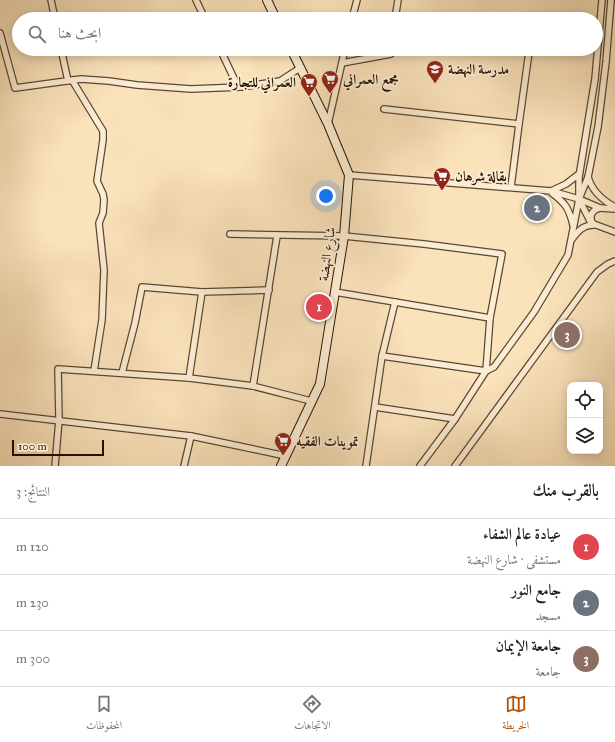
<!DOCTYPE html>
<html lang="ar">
<head>
<meta charset="utf-8">
<style>
  body { margin:0; font-family:"IM FELL Great Primer",Amiri,serif; background:#f6f6f6; color:#222; direction:rtl }
  .controls { position:absolute; right:12px; bottom:12px; display:grid; overflow:hidden; border-radius:8px; box-shadow:0 2px 10px #0003 }
  .controls button { width:36px; height:36px; display:grid; place-items:center; padding:0; border:0; border-bottom:1px solid #e0e0e0; background:#fff; color:#222; font:20px sans-serif }
  .scale { position:absolute; left:12px; bottom:10px; width:92px; box-sizing:border-box; padding-left:4px; border:2px solid #261400; border-top:0; font-size:11px; line-height:14px; white-space:nowrap; color:#261400; -webkit-text-stroke:3px #fcecd3; paint-order:stroke }
  .you { position:absolute; left:326px; top:196px; width:14px; height:14px; margin:-10px; border:3px solid #fff; border-radius:50%; background:#1a73e8; box-shadow:0 0 0 6px #1a73e833 }
  .badge { display:grid; place-items:center; width:26px; height:26px; border-radius:50%; background:#b45309; color:#fff; font-size:13px; font-weight:700 }
  .pin { position:absolute; translate:-50% -50%; border:2px solid #fff; box-shadow:0 1px 4px #0006 }
  .list { margin:0; padding:0; list-style:none }
  h2 { display:flex; justify-content:space-between; align-items:center; height:52px; margin:0; padding:0 16px; font-size:17px }
  h2 small { font-size:13px; font-weight:400; color:#767676 }
  .list li { display:grid; grid-template-columns:26px 1fr auto; gap:12px; align-items:center; box-sizing:border-box; height:56px; padding:0 16px; border-top:1px solid #e0e0e0 }
  .list b { display:block; font-size:15px; white-space:nowrap }
  .list p { margin:0; font-size:13px; white-space:nowrap; color:#767676 }
  .list em { font-size:13px; font-style:normal; color:#767676 }
  .icon { flex:none; width:22px; height:22px; fill:none; stroke:currentColor; stroke-width:2; stroke-linecap:round; stroke-linejoin:round }
  .map { position:relative; flex:none; width:615px; height:466px; overflow:hidden; direction:ltr }
  .search { position:absolute; background:#fff; box-shadow:0 2px 10px #0003; left:12px; right:12px; top:12px; height:44px; display:flex; align-items:center; gap:10px; box-sizing:border-box; padding:0 14px; border-radius:22px; color:#767676; font-size:15px }
  .sheet { height:220px; background:#fff }
  nav { display:flex; justify-content:space-around; align-items:center; box-sizing:border-box; height:56px; border-top:1px solid #e0e0e0; background:#fff; font-size:11px; color:#767676 }
  nav a { display:grid; justify-items:center; gap:2px }
  nav .on { color:#b45309 }
  .map>svg:first-child { display:block }
</style>
</head>
<body>
<div class="map">
<svg width="615" height="466" viewBox="0 0 615 466">
  <rect width="100%" height="100%" fill="#fae2bb"/>
  <filter id="stains"><feTurbulence type="fractalNoise" baseFrequency=".005" numOctaves="4"/><feColorMatrix values="0 0 0 0 .2 0 0 0 0 .09 0 0 0 0 .02 0 0 0 .5 -.17"/></filter>
  <radialGradient id="worn" r=".72"><stop offset=".6" stop-color="#630" stop-opacity="0"/><stop offset="1" stop-color="#630" stop-opacity=".3"/></radialGradient>
  <g fill="none" stroke-linecap="round" stroke-linejoin="round">
    <defs>
      <g id="street">
        <polyline points="51,0 55,19"/>
        <polyline points="196,0 205,19"/>
        <polyline points="602,0 595,79 579,177 579,199 591,223 615,232"/>
        <polyline points="352,19 357,0"/>
        <polyline points="395,19 398,0"/>
        <polyline points="0,33 15,88 81,79 109,81 137,85 191,89 241,87 280,81 300,68"/>
        <polyline points="61,49 68,81"/>
        <polyline points="220,49 238,87"/>
        <polyline points="342,63 391,54 392,49"/>
        <polyline points="72,80 103,131 103,140 97,181 103,194 104,200 103,213 99,223 104,270 102,320 94,371"/>
        <polyline points="384,109 519,124 529,52"/>
        <polyline points="328,124 345,49"/>
        <polyline points="349,175 551,191 579,199 600,208 615,209"/>
        <path d="M588,177C592,191 602,200 615,207"/>
        <polyline points="511,187 519,124"/>
        <polyline points="551,191 566,184 579,174"/>
        <path d="M552,193C565,203 569,208 573,225"/>
        <polyline points="230,234 344,236 424,244 502,254 490,318 486,371 455,419"/>
        <path d="M572,239C578,231 583,225 594,225C588,218 591,210 600,208"/>
        <polyline points="335,292 490,318"/>
        <polyline points="382,356 486,371 494,367 534,312 568,255 579,199 588,177 598,127 606,62 611,0"/>
        <polyline points="122,373 135,323 142,287 202,292 269,290"/>
        <polyline points="189,378 202,292"/>
        <polyline points="253,386 277,236"/>
        <polyline points="375,407 455,419 420,466"/>
        <polyline points="0,414 191,436 286,456"/>
        <polyline points="55,466 59,420 58,369 189,378 253,386 311,401"/>
        <polyline points="184,466 191,436"/>
        <polyline points="366,466 382,356 395,302"/>
        <polyline points="455,466 597,272 608,264 615,261"/>
      </g>
      <g id="secondary">
        <polyline points="267,0 276,19"/>
        <polyline points="281,466 320,384 344,236 349,175 328,124 291,49"/>
      </g>
    </defs>
    <!-- street casing -->
    <use href="#street" stroke="#5b482f" stroke-width="8"/>
    <!-- secondary casing -->
    <use href="#secondary" stroke="#261400" stroke-width="10"/>
    <!-- street -->
    <use href="#street" stroke="#fcecd3" stroke-width="5.5"/>
    <!-- secondary -->
    <use href="#secondary" stroke="#fcecd3" stroke-width="8"/>
  </g>
  <!-- icons -->
  <defs>
    <symbol id="school-pin" viewBox="-11 -11 22 30"><path d="M0 17L-7.5 6A9.5 9.5 0 1 1 7.5 6Z" fill="#8f2418" stroke="#fcecd3"/><path d="M0-5L7-2L0 1L-7-2ZM-4 1L0 2.5L4 1V4Q0 6-4 4Z" fill="#fff"/></symbol>
    <symbol id="supermarket-pin" viewBox="-11 -11 22 30"><path d="M0 17L-7.5 6A9.5 9.5 0 1 1 7.5 6Z" fill="#8f2418" stroke="#fcecd3"/><path d="M-6-5.5h2.5l.6 2H6L4.5 2H-2.5L-4.4-4H-6ZM-1.5 3.2a1.3 1.3 0 1 0 .1 0ZM3 3.2a1.3 1.3 0 1 0 .1 0Z" fill="#fff"/></symbol>
  </defs>
  <g fill-rule="evenodd">
    <use href="#school-pin" x="425" y="59" width="20" height="27"/>
    <use href="#supermarket-pin" x="320" y="69" width="20" height="27"/>
    <use href="#supermarket-pin" x="299" y="72" width="20" height="27"/>
    <use href="#supermarket-pin" x="432" y="166" width="20" height="27"/>
    <use href="#supermarket-pin" x="273" y="431" width="20" height="27"/>
  </g>
  <g text-anchor="middle" dominant-baseline="central" stroke-width="3.5" stroke-linejoin="round" paint-order="stroke">
    <!-- poi labels -->
    <g font-size="14" font-weight="bold" fill="#261400" stroke="#fcecd3" text-anchor="start">
      <text x="448" y="69">مدرسة النهضة</text>
      <text x="343" y="79">مجمع العمراني</text>
      <text x="296" y="82" text-anchor="end">العمراني للتجارة</text>
      <text x="455" y="176">بقالة شرهان</text>
      <text x="296" y="441">تموينات الفقيه</text>
    </g>
    <!-- street labels -->
    <g font-size="14" fill="#261400" stroke="#fcecd3">
      <text transform="translate(327 254) rotate(-82)">شارع النهضة</text>
    </g>
  </g>
  <rect width="100%" height="100%" filter="url(#stains)"/>
  <rect width="100%" height="100%" fill="url(#worn)"/>
</svg>
<div class="controls">
<button><svg class="icon" aria-label="locate" viewBox="0 0 24 24"><circle cx="12" cy="12" r="6"/><path d="M12 2v4M12 18v4M2 12h4M18 12h4"/></svg></button>
<button><svg class="icon" aria-label="layers" viewBox="0 0 24 24"><path d="M12 4l9 5-9 5-9-5zM3 14l9 5 9-5"/></svg></button>
</div>
<div class="scale">100 m</div>
<div class="you"></div>
<div class="pin badge" style="left:319px;top:307px;background:#e0444e">1</div>
<div class="pin badge" style="left:537px;top:208px;background:#6b7280">2</div>
<div class="pin badge" style="left:567px;top:335px;background:#8d6e63">3</div>
<div class="search"><svg class="icon" aria-label="search" viewBox="0 0 24 24"><circle cx="10" cy="10" r="6"/><path d="M15 15l6 6"/></svg>ابحث هنا</div>
</div>
<section class="sheet">
<h2>بالقرب منك<small>النتائج: 3</small></h2>
<ul class="list">
<li><span class="badge" style="background:#e0444e">1</span><div><b>عيادة عالم الشفاء</b><p>مستشفى · شارع النهضة</p></div><em>120 m</em></li>
<li><span class="badge" style="background:#6b7280">2</span><div><b>جامع النور</b><p>مسجد</p></div><em>230 m</em></li>
<li><span class="badge" style="background:#8d6e63">3</span><div><b>جامعة الإيمان</b><p>جامعة</p></div><em>300 m</em></li>
</ul>
</section>
<nav>
<a class="on"><svg class="icon" aria-label="map" viewBox="0 0 24 24"><path d="M3 6l6-2 6 2 6-2v14l-6 2-6-2-6 2zM9 4v14M15 6v14"/></svg>الخريطة</a>
<a><svg class="icon" aria-label="directions" viewBox="0 0 24 24"><path d="M12 3l9 9-9 9-9-9zM9 14v-3h6M13 9l2 2-2 2"/></svg>الاتجاهات</a>
<a><svg class="icon" aria-label="saved" viewBox="0 0 24 24"><path d="M7 4h10v16l-5-4-5 4z"/></svg>المحفوظات</a>
</nav>
</body>
</html>
